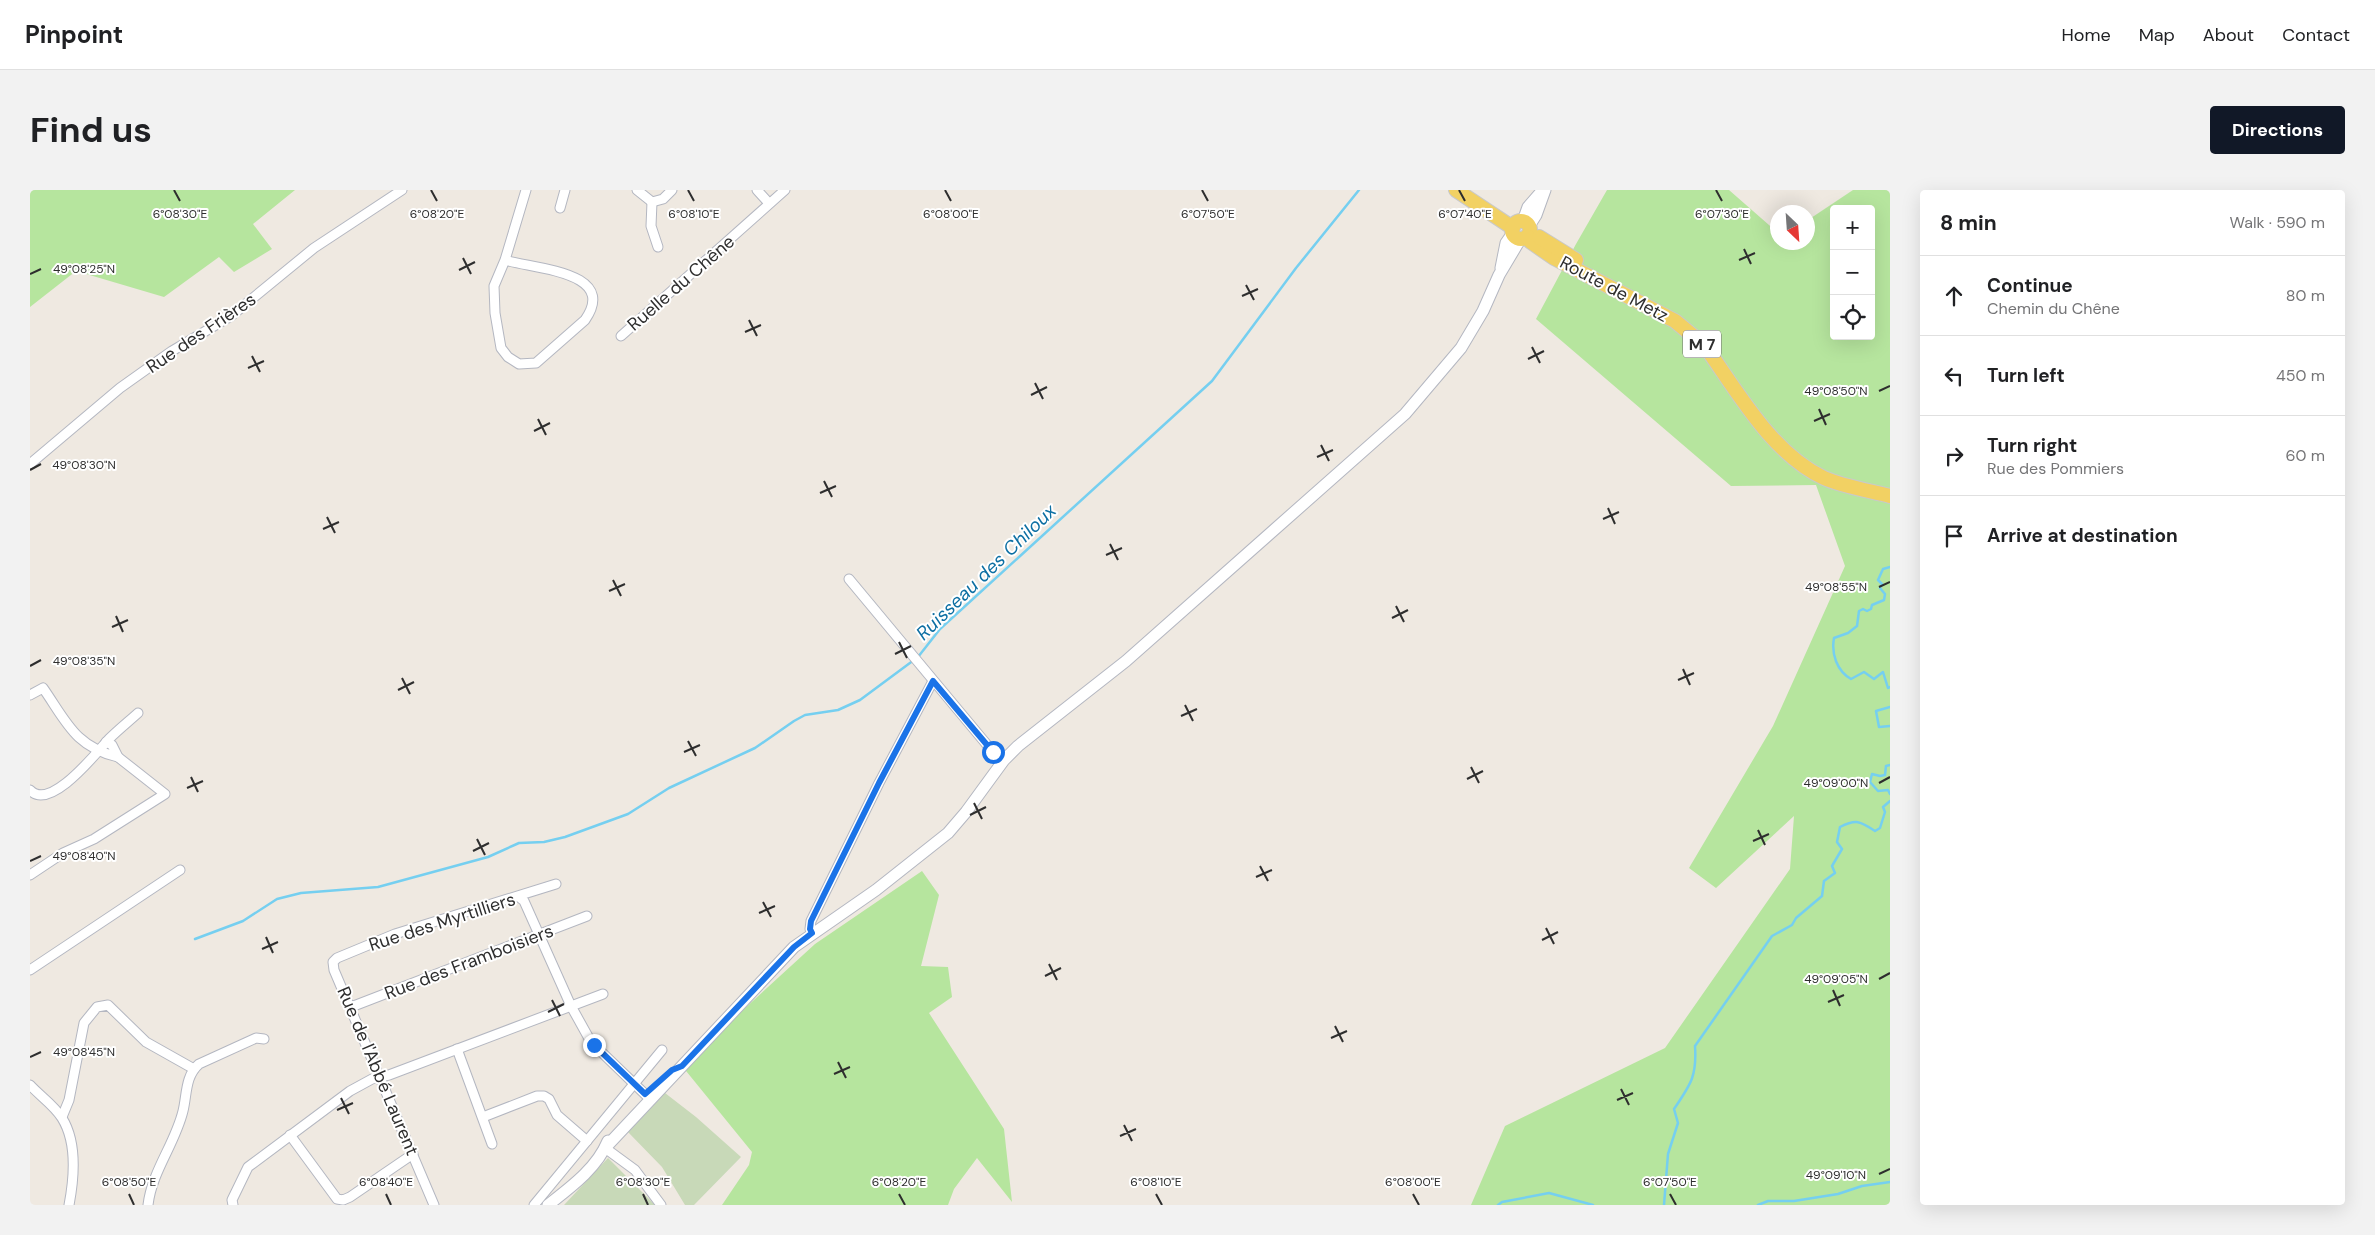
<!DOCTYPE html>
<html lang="en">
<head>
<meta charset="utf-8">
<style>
  body { margin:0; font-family:"DM Sans",sans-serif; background:#f2f2f2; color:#202124 }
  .controls { position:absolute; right:15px; top:15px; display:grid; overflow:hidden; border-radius:5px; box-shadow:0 5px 20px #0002 }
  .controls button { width:45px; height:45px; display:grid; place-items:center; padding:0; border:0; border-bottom:1px solid #e0e0e0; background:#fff; color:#202124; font:25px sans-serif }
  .compass { position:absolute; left:1740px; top:15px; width:45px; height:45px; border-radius:50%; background:#fff; box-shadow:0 5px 20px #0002; rotate:155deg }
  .stop { position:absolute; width:15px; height:15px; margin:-11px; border:4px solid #1a73e8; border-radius:50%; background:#fff }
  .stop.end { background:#1a73e8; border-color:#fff; box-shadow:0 1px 5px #0008 }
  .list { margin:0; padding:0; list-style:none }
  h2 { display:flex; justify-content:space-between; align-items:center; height:65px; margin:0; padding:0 20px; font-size:21px }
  h2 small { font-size:16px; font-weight:400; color:#757577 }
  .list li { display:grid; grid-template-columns:32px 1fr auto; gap:15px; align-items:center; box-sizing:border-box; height:80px; padding:0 20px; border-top:1px solid #e0e0e0 }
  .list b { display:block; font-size:19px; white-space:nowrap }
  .list p { margin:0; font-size:16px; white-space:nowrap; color:#757577 }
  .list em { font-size:16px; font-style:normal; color:#757577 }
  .icon { flex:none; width:28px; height:28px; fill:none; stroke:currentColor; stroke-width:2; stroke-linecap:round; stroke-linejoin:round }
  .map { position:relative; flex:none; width:1860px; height:1015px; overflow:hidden; border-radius:5px }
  header { display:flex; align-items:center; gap:30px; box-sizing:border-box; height:70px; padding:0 25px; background:#fff; border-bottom:1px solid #e0e0e0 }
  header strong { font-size:24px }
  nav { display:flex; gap:28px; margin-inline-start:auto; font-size:18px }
  .intro { display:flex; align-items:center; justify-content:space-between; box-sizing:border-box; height:120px; padding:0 30px }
  h1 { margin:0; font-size:35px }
  .button { padding:12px 22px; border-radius:5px; background:#111827; color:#fff; font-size:18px; font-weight:700 }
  main { display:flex; gap:30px; padding:0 30px }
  aside { flex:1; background:#fff; border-radius:5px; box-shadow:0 5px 20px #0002 }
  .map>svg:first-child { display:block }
</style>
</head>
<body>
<header>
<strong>Pinpoint</strong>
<nav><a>Home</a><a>Map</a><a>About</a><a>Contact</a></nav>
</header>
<div class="intro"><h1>Find us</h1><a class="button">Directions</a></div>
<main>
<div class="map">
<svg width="1860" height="1015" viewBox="0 0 1860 1015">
  <rect width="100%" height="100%" fill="#efe9e1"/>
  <!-- green -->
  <g fill="#b6e59e" fill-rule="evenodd">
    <polygon points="0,0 265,0 223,34 242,59 204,82 189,67 134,107 46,81 0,117"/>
    <path d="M1577,0H1699L1747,42L1748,52H1778V30L1823,0H1860V1015H1441L1475,936L1635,858L1760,679L1764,626L1686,698L1659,678L1743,536L1815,376L1786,295L1701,296L1506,129L1546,54ZM1804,19H1841V146H1804Z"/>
    <polygon points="892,681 909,705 891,776 918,777 922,807 899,823 974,939 982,1012 947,968 924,999 918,1015 692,1015 719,975 722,962 652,876 785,754"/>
  </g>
  <!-- cemetery -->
  <g fill="#c8d9b8">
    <polygon points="635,903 666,927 711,967 664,1015 655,1015 632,977 598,942"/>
    <polygon points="578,968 625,1015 534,1015"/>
  </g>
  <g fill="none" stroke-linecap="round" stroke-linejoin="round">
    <!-- stream -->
    <g stroke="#75cff0" stroke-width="2.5">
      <path d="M1860,377L1853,379L1848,390L1852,394L1850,398L1855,404L1854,410L1842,415L1841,419L1837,421L1833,419L1829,421L1827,436L1818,443L1804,448C1801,464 1807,481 1821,489L1834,482L1844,489L1853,482L1858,498L1860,497"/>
      <polyline points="1860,517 1846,521 1849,537 1860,536"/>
      <polyline points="1860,575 1856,576 1855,585 1850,586 1842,584 1840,592 1848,601 1858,600 1860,604"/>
      <polyline points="165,749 213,731 247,709 271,703 348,697 458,667 489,653 514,652 535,647 598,624 639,598 725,558 764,531 775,525 808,520 830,510 888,467 910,439 1182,191 1266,78 1329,0"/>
      <polyline points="1468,1015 1472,1012 1519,1003 1563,1015"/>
      <path d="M1634,1015L1638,964L1648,933L1644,919C1661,894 1667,886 1665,856L1742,746L1762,735L1766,728L1792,706L1794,691L1805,683L1802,676L1812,659L1807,652L1810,637C1826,629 1830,631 1845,641L1850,638L1855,622L1853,617L1860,611"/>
      <polyline points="1728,1015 1738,1011 1764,1011 1808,1004 1832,996 1860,992"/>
    </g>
    <defs>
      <g id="minor">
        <polyline points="607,0 622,12 633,9 642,0"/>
        <polyline points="727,0 737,11"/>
        <polyline points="622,12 621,36 628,57"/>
        <polyline points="530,18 535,0"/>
        <path d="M475,70C503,79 589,81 555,130L506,173L489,174L478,167L471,158L465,123L464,96L475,70L496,0"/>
        <polyline points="591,146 755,0"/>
        <polyline points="0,274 90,198 142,161 201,126 284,58 372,0"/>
        <polyline points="819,389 963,562 974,570"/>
        <path d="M0,505L13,498C36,531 45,557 88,567"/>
        <path d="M0,600C20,622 66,563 79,549C88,540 98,532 108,523"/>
        <polyline points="0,685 33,663 64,649 135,604 88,567 82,555 76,552"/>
        <polyline points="489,707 494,711 541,816 561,852 620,909"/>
        <polyline points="782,743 780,739 781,731 849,593 903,491"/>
        <polyline points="0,780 150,680"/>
        <polyline points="321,817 557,726"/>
        <polyline points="427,859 462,954"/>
        <path d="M0,895C10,906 24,915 32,928C47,952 44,989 39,1015"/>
        <polyline points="32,927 39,910 54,833 67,817 78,815 116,852 164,879"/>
        <polyline points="453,927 507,906 514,906 519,909 527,925 557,951"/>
        <polyline points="260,945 307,1009 313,1010 320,1007 383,964"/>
        <polyline points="575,958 605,980 631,1015"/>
        <path d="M118,1015C122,981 145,954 153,921C157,905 155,886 169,874L226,848L234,849"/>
        <polyline points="203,1015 202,1010 218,977 320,901 342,889 359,885 573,804"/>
        <polyline points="404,1015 304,780 303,772 307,768 365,744 526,694"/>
        <polyline points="504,1015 632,860"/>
      </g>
      <g id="tertiary">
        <polyline points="1493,31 1498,17 1512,1"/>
        <polyline points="1499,36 1506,25 1515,0"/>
        <polyline points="1471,78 1476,53 1483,43"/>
        <polyline points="575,958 764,757 846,700 918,643 936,622 974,570 988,556 1096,471 1375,224 1431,158 1453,121 1469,85 1491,48"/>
        <path d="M518,1015C541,997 567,978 578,951"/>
      </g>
      <g id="primary">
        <polyline points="1426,0 1483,38"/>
        <circle cx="1491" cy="40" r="9"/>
        <path d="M1497,46L1501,52L1524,68L1645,131L1675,156C1707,201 1742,264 1794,288C1811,296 1841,301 1860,306"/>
        <polyline points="1509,47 1546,70"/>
      </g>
    </defs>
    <!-- minor casing -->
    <use href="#minor" stroke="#b4b7c1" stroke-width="11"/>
    <!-- tertiary casing -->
    <use href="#tertiary" stroke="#b4b7c1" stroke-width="13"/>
    <!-- primary casing -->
    <use href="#primary" stroke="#c9c9c9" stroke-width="16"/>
    <!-- minor -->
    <use href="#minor" stroke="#fff" stroke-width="9"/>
    <!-- tertiary -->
    <use href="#tertiary" stroke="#fff" stroke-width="11"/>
    <!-- primary -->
    <use href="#primary" stroke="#f2d163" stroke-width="14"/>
  </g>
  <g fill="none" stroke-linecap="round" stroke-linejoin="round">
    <!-- route -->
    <polyline stroke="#1a73e8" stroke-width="6" points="564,855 615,904 642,880 652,876 764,757 782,743 780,739 781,731 849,593 903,491 963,562"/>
  </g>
  <!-- ticks -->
  <path fill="none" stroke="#2e2e2e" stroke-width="2" d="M144,0L150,11M401,0L407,11M658,0L664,11M915,0L921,11M1172,0L1178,11M1429,0L1435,11M1686,0L1692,11M1714,59L1721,74M433,68L441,84M1709,70L1725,63M429,80L445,72M0,84L11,79M1216,95L1224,110M1212,106L1228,99M719,130L727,146M715,142L731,135M1502,157L1510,173M222,166L230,182M1498,169L1514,161M218,178L234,171M1005,193L1013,209M1849,201L1860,196M1001,205L1017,197M1789,219L1796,235M508,229L516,245M1784,231L1800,224M504,241L520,233M1291,255L1299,271M1287,267L1303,260M0,280L11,274M794,291L802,307M790,303L806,296M1578,318L1585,334M297,327L305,343M1573,329L1589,322M293,339L309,332M1080,354L1088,370M1076,365L1092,358M583,390L591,406M1849,397L1860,392M579,401L595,394M1366,416L1374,432M86,426L93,442M1362,428L1378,420M82,437L98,430M869,452L877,468M865,464L881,456M0,476L11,470M1653,479L1660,495M372,488L380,504M1648,490L1664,483M368,500L384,492M1155,515L1163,531M1151,526L1167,519M658,551L666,566M654,562L670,555M1441,577L1449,593M161,587L168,602M1437,589L1453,581M1849,593L1860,587M157,598L173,591M944,613L952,629M940,625L956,617M1728,640L1735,655M447,649L455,665M1723,651L1739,644M443,661L459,653M0,671L11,666M1230,676L1238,691M1226,687L1242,680M733,712L741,727M729,723L745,716M1516,738L1524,754M236,747L243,763M1512,750L1528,742M232,759L248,752M1019,774L1027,790M1015,786L1031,778M1849,789L1860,783M1803,800L1810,816M522,810L530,826M1798,812L1814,805M518,822L534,814M1305,836L1313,852M1301,848L1317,841M0,867L11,862M808,872L816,888M804,884L820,877M1591,899L1599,915M311,908L319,924M1587,910L1603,903M307,920L323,913M1094,935L1102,951M1090,946L1106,939M1849,984L1860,979M99,1004L104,1015M356,1004L361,1015M613,1004L618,1015M869,1004L875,1015M1126,1004L1132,1015M1383,1004L1389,1015M1640,1004L1646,1015"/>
  <g text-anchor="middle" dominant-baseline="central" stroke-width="4" stroke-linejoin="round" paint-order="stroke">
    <!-- shield labels -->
    <rect fill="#fff" stroke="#6d6d6d" stroke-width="1" x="1653" y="140.5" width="38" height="27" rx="4"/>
    <g font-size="16" font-weight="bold" fill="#2e2e2e">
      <text x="1672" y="154">M 7</text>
    </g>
    <!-- street labels -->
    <g font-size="18" fill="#2e2e2e" stroke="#fff">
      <text transform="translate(651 93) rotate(-41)">Ruelle du Chêne</text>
      <text transform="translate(1584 99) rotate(28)">Route de Metz</text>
      <text transform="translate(171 143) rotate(-34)">Rue des Frières</text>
      <text transform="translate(412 732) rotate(-18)">Rue des Myrtilliers</text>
      <text transform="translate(439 772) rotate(-21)">Rue des Framboisiers</text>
      <text transform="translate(348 881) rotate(67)">Rue de l'Abbé Laurent</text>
    </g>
    <!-- water labels -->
    <g font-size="19" font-style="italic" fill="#0d6fa3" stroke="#fff">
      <text transform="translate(956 382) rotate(-44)">Ruisseau des Chiloux</text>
    </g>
  </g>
  <g font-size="12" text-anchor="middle" fill="#2e2e2e" stroke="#fff" stroke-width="4" stroke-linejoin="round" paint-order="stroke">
    <text x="150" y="28">6°08'30"E</text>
    <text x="407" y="28">6°08'20"E</text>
    <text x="664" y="28">6°08'10"E</text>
    <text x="921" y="28">6°08'00"E</text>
    <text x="1178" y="28">6°07'50"E</text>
    <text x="1435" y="28">6°07'40"E</text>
    <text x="1692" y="28">6°07'30"E</text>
    <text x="54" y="83">49°08'25"N</text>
    <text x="1806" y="205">49°08'50"N</text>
    <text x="54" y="279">49°08'30"N</text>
    <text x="1806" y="401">49°08'55"N</text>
    <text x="54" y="475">49°08'35"N</text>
    <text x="1806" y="597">49°09'00"N</text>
    <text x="54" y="670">49°08'40"N</text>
    <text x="1806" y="793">49°09'05"N</text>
    <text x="54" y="866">49°08'45"N</text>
    <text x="1806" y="989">49°09'10"N</text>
    <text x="356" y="996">6°08'40"E</text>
    <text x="99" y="996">6°08'50"E</text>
    <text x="613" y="996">6°08'30"E</text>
    <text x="869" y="996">6°08'20"E</text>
    <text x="1126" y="996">6°08'10"E</text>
    <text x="1383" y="996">6°08'00"E</text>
    <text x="1640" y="996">6°07'50"E</text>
  </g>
</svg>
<div class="controls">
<button>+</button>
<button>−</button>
<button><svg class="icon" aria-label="locate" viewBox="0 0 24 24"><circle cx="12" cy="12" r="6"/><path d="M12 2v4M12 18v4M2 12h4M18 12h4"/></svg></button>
</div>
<svg class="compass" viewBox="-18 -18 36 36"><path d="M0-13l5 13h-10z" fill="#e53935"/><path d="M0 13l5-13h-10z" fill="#757577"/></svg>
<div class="stop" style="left:963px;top:562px"></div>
<div class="stop end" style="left:564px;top:855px"></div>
</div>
<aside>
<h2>8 min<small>Walk · 590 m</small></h2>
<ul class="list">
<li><svg class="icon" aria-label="ahead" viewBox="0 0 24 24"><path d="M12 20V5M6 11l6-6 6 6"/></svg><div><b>Continue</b><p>Chemin du Chêne</p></div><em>80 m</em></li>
<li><svg class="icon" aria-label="left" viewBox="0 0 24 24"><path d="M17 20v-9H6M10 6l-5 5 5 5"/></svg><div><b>Turn left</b></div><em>450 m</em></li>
<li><svg class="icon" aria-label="right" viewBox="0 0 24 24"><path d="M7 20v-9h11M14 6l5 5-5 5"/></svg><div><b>Turn right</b><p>Rue des Pommiers</p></div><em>60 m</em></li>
<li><svg class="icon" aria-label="arrive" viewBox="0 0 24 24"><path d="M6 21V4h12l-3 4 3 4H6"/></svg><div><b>Arrive at destination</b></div></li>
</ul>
</aside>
</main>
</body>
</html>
